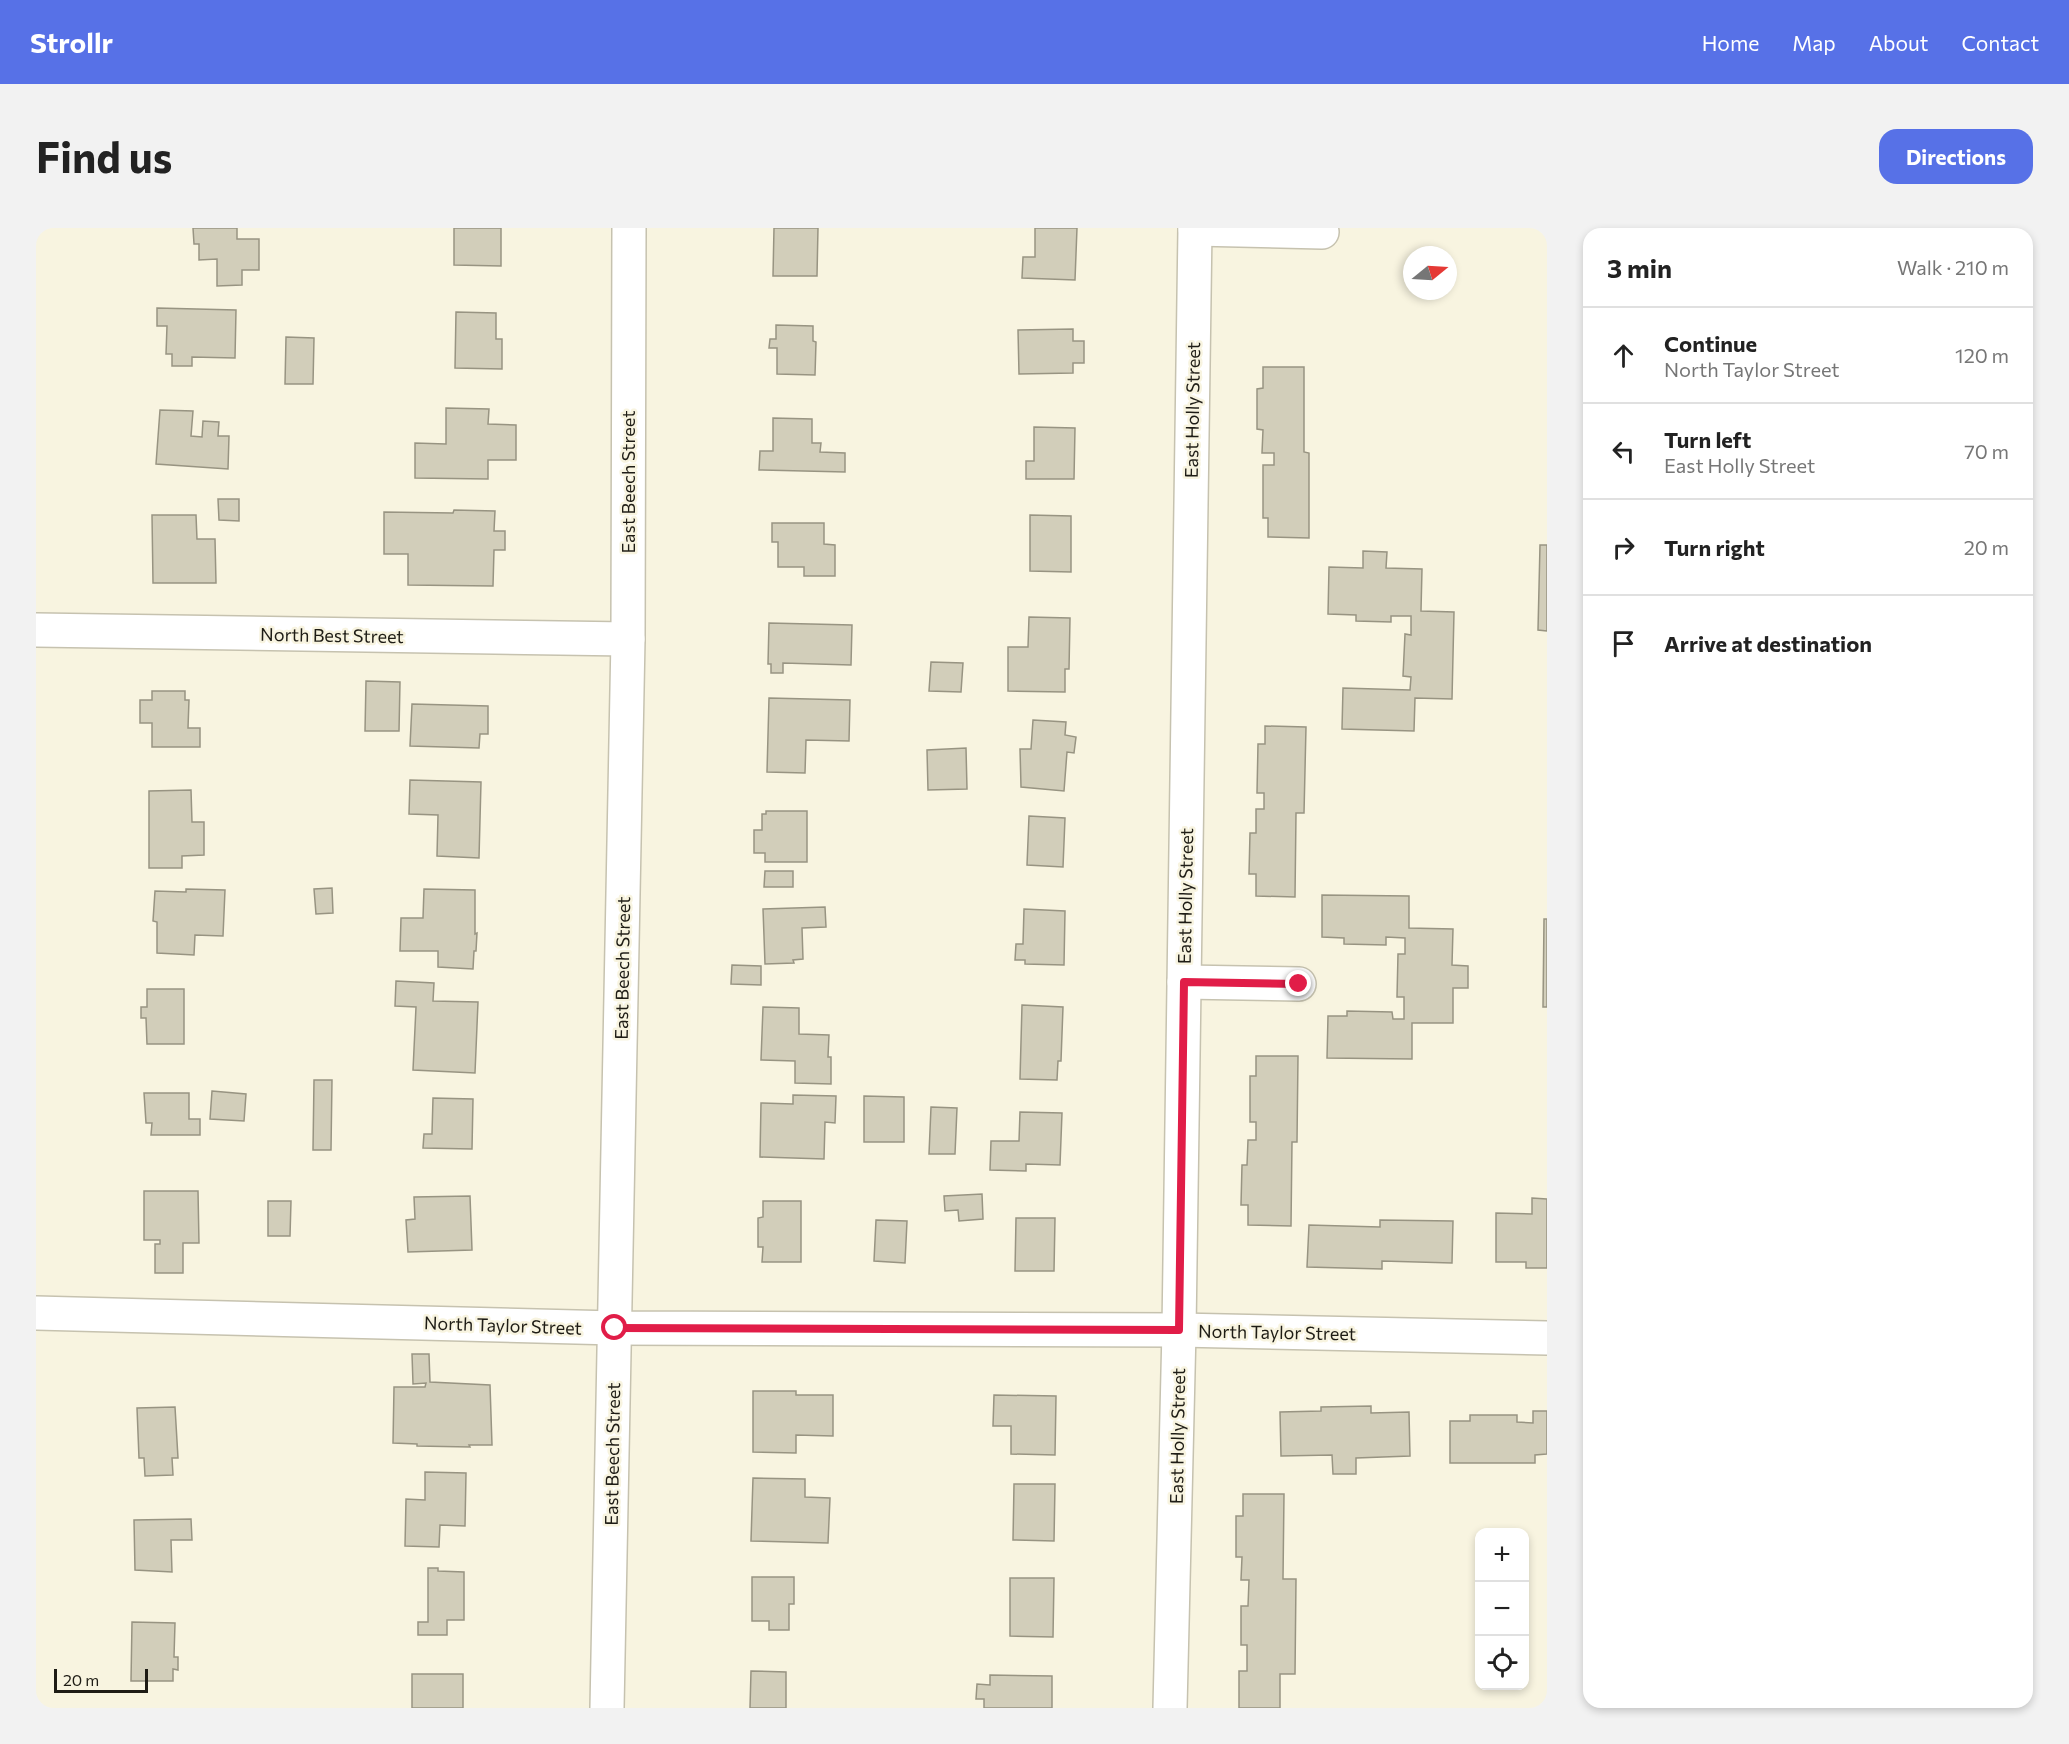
<!DOCTYPE html>
<html lang="en">
<head>
<meta charset="utf-8">
<style>
  body { margin:0; font-family:Commissioner,sans-serif; background:#f2f2f2; color:#222 }
  .controls { position:absolute; right:18px; bottom:18px; display:grid; overflow:hidden; border-radius:12px; box-shadow:0 3px 9px #0003 }
  .controls button { width:54px; height:54px; display:grid; place-items:center; padding:0; border:0; border-bottom:2px solid #e0e0e0; background:#fff; color:#222; font:30px sans-serif }
  .compass { position:absolute; left:1367px; top:18px; width:54px; height:54px; border-radius:50%; background:#fff; box-shadow:0 3px 9px #0003; rotate:72deg }
  .scale { position:absolute; left:18px; bottom:15px; width:94px; box-sizing:border-box; padding-left:6px; border:3px solid #1e1c15; border-top:0; font-size:16px; line-height:21px; white-space:nowrap; color:#1e1c15; -webkit-text-stroke:4px #f8f4e0; paint-order:stroke }
  .stop { position:absolute; width:18px; height:18px; margin:-14px; border:4px solid #e11d48; border-radius:50%; background:#fff }
  .stop.end { background:#e11d48; border-color:#fff; box-shadow:0 2px 6px #0008 }
  .list { margin:0; padding:0; list-style:none }
  h2 { display:flex; justify-content:space-between; align-items:center; height:78px; margin:0; padding:0 24px; font-size:26px }
  h2 small { font-size:20px; font-weight:400; color:#767676 }
  .list li { display:grid; grid-template-columns:39px 1fr auto; gap:18px; align-items:center; box-sizing:border-box; height:96px; padding:0 24px; border-top:2px solid #e0e0e0 }
  .list b { display:block; font-size:22px; white-space:nowrap }
  .list p { margin:0; font-size:20px; white-space:nowrap; color:#767676 }
  .list em { font-size:20px; font-style:normal; color:#767676 }
  .icon { flex:none; width:33px; height:33px; fill:none; stroke:currentColor; stroke-width:2; stroke-linecap:round; stroke-linejoin:round }
  .map { position:relative; flex:none; width:1511px; height:1480px; overflow:hidden; border-radius:18px }
  header { display:flex; align-items:center; gap:36px; box-sizing:border-box; height:84px; padding:0 30px; background:#5771e7; color:#fff }
  header strong { font-size:28px }
  nav { display:flex; gap:33px; margin-inline-start:auto; font-size:21px }
  .intro { display:flex; align-items:center; justify-content:space-between; box-sizing:border-box; height:144px; padding:0 36px }
  h1 { margin:0; font-size:42px }
  .button { padding:15px 27px; border-radius:18px; background:#5771e7; color:#fff; font-size:21px; font-weight:700 }
  main { display:flex; gap:36px; padding:0 36px }
  aside { flex:1; background:#fff; border-radius:18px; box-shadow:0 3px 9px #0003 }
  .map>svg:first-child { display:block }
</style>
</head>
<body>
<header>
<strong>Strollr</strong>
<nav><a>Home</a><a>Map</a><a>About</a><a>Contact</a></nav>
</header>
<div class="intro"><h1>Find us</h1><a class="button">Directions</a></div>
<main>
<div class="map">
<svg width="1511" height="1480" viewBox="0 0 1511 1480">
  <rect width="100%" height="100%" fill="#f8f4e0"/>
  <!-- building -->
  <g fill="#d2ceba" stroke="#989482" stroke-width="1.5">
    <polygon points="157,0 201,0 201,11 223,11 223,42 206,42 206,57 181,58 181,31 163,32 163,16 158,16"/>
    <polygon points="418,0 465,0 465,38 418,37"/>
    <polygon points="738,0 782,0 781,48 737,48"/>
    <polygon points="999,0 1041,0 1039,52 986,50 987,29 999,29"/>
    <polygon points="121,80 200,82 199,130 156,129 156,138 136,138 136,126 130,126 131,98 121,98"/>
    <polygon points="420,84 460,85 460,111 466,111 466,141 419,140"/>
    <polygon points="740,97 777,98 777,113 780,114 779,147 741,146 741,120 733,120 734,111 740,111"/>
    <polygon points="1037,101 1037,113 1048,113 1048,135 1037,135 1037,145 983,146 982,102"/>
    <polygon points="250,109 278,110 277,156 249,156"/>
    <polygon points="1227,139 1268,139 1268,224 1273,225 1273,310 1232,309 1232,290 1227,290 1227,237 1238,237 1238,225 1226,225 1227,202 1221,201 1221,161 1227,160"/>
    <polygon points="410,180 453,181 452,196 480,197 480,232 452,232 452,251 379,250 379,215 410,216"/>
    <polygon points="124,182 157,183 155,208 166,209 167,193 183,194 182,208 193,208 192,241 120,236"/>
    <polygon points="737,190 776,191 776,215 785,215 784,224 809,225 809,244 723,242 724,223 737,223"/>
    <polygon points="998,199 1039,200 1038,251 990,251 990,233 998,233"/>
    <polygon points="182,271 203,271 203,293 183,292"/>
    <polygon points="418,282 459,283 458,303 469,303 469,322 458,322 457,358 372,357 372,326 348,326 348,284 417,285"/>
    <polygon points="116,287 160,287 161,311 179,311 180,355 117,355"/>
    <polygon points="994,287 1035,288 1035,344 994,343"/>
    <polygon points="736,295 788,295 788,316 799,317 799,348 768,348 768,339 742,339 742,314 736,314"/>
    <polygon points="1504,317 1511,317 1511,403 1502,402"/>
    <polygon points="1327,323 1351,324 1350,340 1386,341 1385,383 1418,384 1416,471 1379,470 1378,503 1306,501 1307,460 1374,462 1375,449 1367,448 1369,406 1375,407 1375,388 1355,388 1355,394 1320,393 1320,387 1292,386 1293,339 1327,340"/>
    <polygon points="993,389 1034,390 1033,441 1029,441 1029,464 972,463 972,419 992,419"/>
    <polygon points="733,395 816,397 815,437 747,435 747,445 735,445 735,436 732,436"/>
    <polygon points="895,434 927,435 925,464 893,463"/>
    <polygon points="330,453 364,454 363,503 329,503"/>
    <polygon points="116,463 149,463 149,472 153,472 152,500 164,500 164,519 116,519 116,495 104,495 104,472 116,472"/>
    <polygon points="733,470 814,472 813,513 770,512 769,545 731,544"/>
    <polygon points="376,476 452,478 452,506 444,506 443,520 374,518"/>
    <polygon points="997,492 1030,494 1029,507 1040,509 1038,525 1031,524 1028,563 985,559 984,521 995,521"/>
    <polygon points="1229,498 1270,499 1268,585 1260,585 1259,669 1220,668 1220,646 1213,646 1214,605 1220,605 1220,581 1228,581 1228,565 1221,565 1222,516 1229,516"/>
    <polygon points="930,520 931,561 892,562 891,522"/>
    <polygon points="374,552 445,554 443,630 401,628 402,587 373,586"/>
    <polygon points="155,562 156,594 168,594 168,627 146,628 146,640 113,640 113,563"/>
    <polygon points="730,583 771,583 771,634 729,634 729,625 718,625 718,602 726,602 726,586 730,586"/>
    <polygon points="993,588 1029,590 1027,639 991,637"/>
    <polygon points="729,643 757,643 757,659 728,659"/>
    <polygon points="296,660 297,685 280,686 278,661"/>
    <polygon points="150,661 189,662 187,708 159,707 158,727 121,725 121,694 117,693 119,663 150,664"/>
    <polygon points="388,661 439,662 439,706 441,705 440,723 438,723 437,741 402,739 402,723 364,723 365,690 387,690"/>
    <polygon points="1286,667 1373,668 1373,700 1417,701 1416,737 1432,738 1432,760 1417,760 1417,795 1376,795 1376,831 1291,830 1292,788 1311,788 1311,783 1356,784 1357,791 1368,791 1368,769 1361,769 1362,726 1369,726 1369,710 1350,709 1350,717 1308,716 1308,710 1286,709"/>
    <polygon points="789,679 790,699 766,700 767,731 757,732 758,735 729,736 727,681"/>
    <polygon points="988,681 1029,683 1028,737 989,736 989,732 979,732 980,716 987,716"/>
    <polygon points="1508,691 1511,691 1511,779 1507,779"/>
    <polygon points="696,737 725,738 725,757 695,756"/>
    <polygon points="360,753 398,755 397,773 442,774 439,845 377,842 380,779 359,778"/>
    <polygon points="111,761 148,761 148,816 111,816 110,790 105,790 105,779 111,779"/>
    <polygon points="986,777 1027,779 1025,833 1022,833 1021,852 984,851"/>
    <polygon points="727,779 763,780 763,806 793,807 792,829 795,829 795,856 759,855 759,833 725,832"/>
    <polygon points="1220,828 1262,828 1261,914 1256,914 1255,998 1212,997 1212,977 1205,977 1206,937 1211,937 1212,912 1220,912 1220,894 1214,894 1214,848 1220,848"/>
    <polygon points="278,852 296,852 295,922 277,922"/>
    <polygon points="176,863 210,866 208,893 174,891"/>
    <polygon points="108,865 153,865 153,891 164,891 164,907 115,907 116,895 110,895"/>
    <polygon points="757,867 800,868 799,895 789,894 788,931 724,929 725,875 757,876"/>
    <polygon points="828,868 868,869 868,914 828,914"/>
    <polygon points="397,870 437,871 436,921 387,920 388,906 396,906"/>
    <polygon points="895,879 921,880 919,926 893,926"/>
    <polygon points="984,884 1026,885 1024,937 990,936 990,943 954,942 955,913 983,913"/>
    <polygon points="108,963 162,963 163,1015 147,1015 147,1045 119,1045 119,1016 124,1016 124,1012 108,1012"/>
    <polygon points="946,966 947,991 923,993 922,982 909,983 908,968"/>
    <polygon points="434,968 436,1022 372,1024 370,992 379,991 378,969"/>
    <polygon points="1496,970 1511,971 1511,1040 1490,1040 1490,1034 1460,1034 1460,985 1496,986"/>
    <polygon points="232,973 255,973 254,1008 232,1008"/>
    <polygon points="727,973 765,973 765,1034 726,1034 727,1019 722,1019 722,990 727,989"/>
    <polygon points="980,990 1019,990 1018,1043 979,1043"/>
    <polygon points="840,992 871,993 869,1035 838,1033"/>
    <polygon points="1344,992 1417,993 1416,1035 1346,1033 1346,1041 1271,1039 1273,997 1344,999"/>
    <polygon points="376,1126 393,1126 394,1154 454,1157 456,1217 433,1217 434,1219 381,1218 381,1216 357,1215 358,1159 389,1159 390,1155 377,1156"/>
    <polygon points="717,1163 760,1163 760,1167 797,1167 797,1208 760,1207 760,1225 717,1224"/>
    <polygon points="958,1167 1020,1168 1019,1227 975,1226 975,1198 957,1198"/>
    <polygon points="1335,1178 1335,1185 1373,1184 1374,1228 1320,1230 1320,1246 1297,1246 1296,1227 1245,1228 1244,1184 1285,1183 1285,1179"/>
    <polygon points="139,1179 142,1230 136,1230 137,1247 109,1248 108,1230 103,1230 101,1180"/>
    <polygon points="1497,1183 1511,1183 1511,1226 1499,1227 1499,1235 1414,1235 1414,1193 1434,1193 1434,1187 1481,1187 1481,1194 1497,1195"/>
    <polygon points="389,1244 430,1245 429,1298 404,1297 403,1319 369,1318 370,1271 389,1272"/>
    <polygon points="717,1250 769,1251 769,1269 794,1270 792,1315 715,1313"/>
    <polygon points="978,1256 1019,1256 1018,1313 977,1312"/>
    <polygon points="1207,1266 1248,1266 1247,1351 1260,1351 1259,1446 1244,1446 1244,1480 1203,1480 1203,1443 1211,1443 1211,1417 1205,1417 1205,1378 1212,1378 1213,1352 1205,1352 1206,1329 1200,1329 1200,1288 1207,1288"/>
    <polygon points="155,1291 156,1312 135,1312 136,1344 99,1342 98,1292"/>
    <polygon points="392,1340 402,1340 402,1343 428,1344 428,1392 411,1392 411,1407 382,1407 382,1394 392,1394"/>
    <polygon points="716,1349 758,1349 758,1376 753,1376 753,1402 733,1402 733,1393 716,1393"/>
    <polygon points="974,1350 1018,1350 1017,1409 974,1408"/>
    <polygon points="96,1394 139,1395 138,1429 142,1429 142,1442 137,1441 137,1453 95,1453"/>
    <polygon points="715,1443 750,1444 750,1480 714,1480"/>
    <rect x="376" y="1446" width="51" height="34"/>
    <polygon points="954,1447 1016,1448 1016,1480 948,1480 948,1471 940,1471 941,1456 954,1457"/>
  </g>
  <g fill="none" stroke-linecap="round" stroke-linejoin="round">
    <defs>
      <g id="minor">
        <polyline points="1159,1 1286,4"/>
        <polyline points="0,402 592,411"/>
        <polyline points="1148,754 1263,756"/>
        <polyline points="0,1085 579,1100 1143,1102 1511,1110"/>
        <polyline points="571,1480 592,411 593,0"/>
        <polyline points="1134,1480 1143,1102 1159,0"/>
      </g>
    </defs>
    <!-- minor casing -->
    <use href="#minor" stroke="#c6c2af" stroke-width="36"/>
    <!-- minor -->
    <use href="#minor" stroke="#fff" stroke-width="33"/>
  </g>
  <g fill="none" stroke-linecap="round" stroke-linejoin="round">
    <!-- route -->
    <polyline stroke="#e11d48" stroke-width="8" points="579,1100 1143,1102 1148,754 1263,756"/>
  </g>
  <g text-anchor="middle" dominant-baseline="central" stroke-width="5" stroke-linejoin="round" paint-order="stroke">
    <!-- street labels -->
    <g font-size="18" fill="#1e1c15" stroke="#f8f4e0">
      <text transform="translate(1156 182) rotate(-89)">East Holly Street</text>
      <text transform="translate(592 254) rotate(-90)">East Beech Street</text>
      <text transform="translate(296 407) rotate(1)">North Best Street</text>
      <text transform="translate(1149 668) rotate(-89)">East Holly Street</text>
      <text transform="translate(586 740) rotate(-89)">East Beech Street</text>
      <text transform="translate(467 1097) rotate(2)">North Taylor Street</text>
      <text transform="translate(1241 1104) rotate(1)">North Taylor Street</text>
      <text transform="translate(1141 1208) rotate(-89)">East Holly Street</text>
      <text transform="translate(576 1226) rotate(-89)">East Beech Street</text>
    </g>
  </g>
</svg>
<div class="controls">
<button>+</button>
<button>−</button>
<button><svg class="icon" aria-label="locate" viewBox="0 0 24 24"><circle cx="12" cy="12" r="6"/><path d="M12 2v4M12 18v4M2 12h4M18 12h4"/></svg></button>
</div>
<svg class="compass" viewBox="-18 -18 36 36"><path d="M0-13l5 13h-10z" fill="#e53935"/><path d="M0 13l5-13h-10z" fill="#767676"/></svg>
<div class="scale">20 m</div>
<div class="stop" style="left:579px;top:1100px"></div>
<div class="stop end" style="left:1263px;top:756px"></div>
</div>
<aside>
<h2>3 min<small>Walk · 210 m</small></h2>
<ul class="list">
<li><svg class="icon" aria-label="ahead" viewBox="0 0 24 24"><path d="M12 20V5M6 11l6-6 6 6"/></svg><div><b>Continue</b><p>North Taylor Street</p></div><em>120 m</em></li>
<li><svg class="icon" aria-label="left" viewBox="0 0 24 24"><path d="M17 20v-9H6M10 6l-5 5 5 5"/></svg><div><b>Turn left</b><p>East Holly Street</p></div><em>70 m</em></li>
<li><svg class="icon" aria-label="right" viewBox="0 0 24 24"><path d="M7 20v-9h11M14 6l5 5-5 5"/></svg><div><b>Turn right</b></div><em>20 m</em></li>
<li><svg class="icon" aria-label="arrive" viewBox="0 0 24 24"><path d="M6 21V4h12l-3 4 3 4H6"/></svg><div><b>Arrive at destination</b></div></li>
</ul>
</aside>
</main>
</body>
</html>
